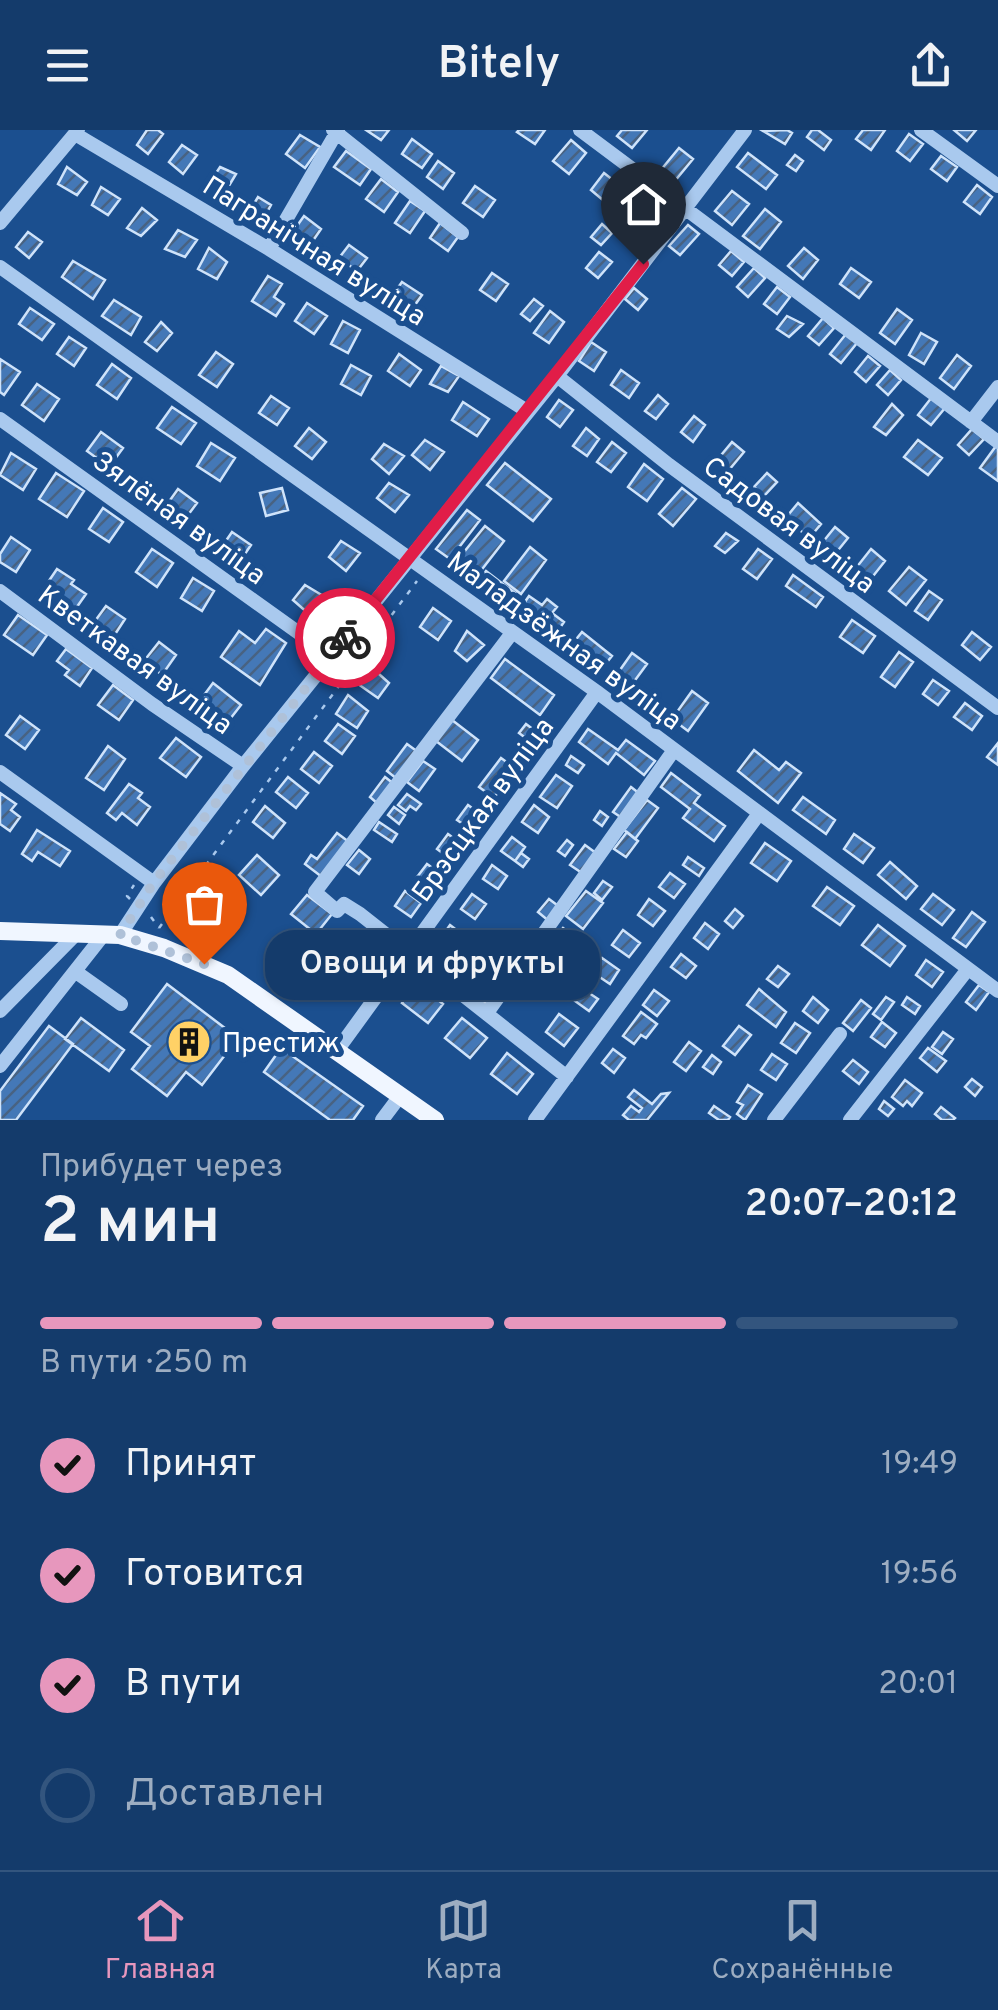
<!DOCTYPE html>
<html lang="ru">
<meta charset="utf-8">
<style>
:root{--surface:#143b6b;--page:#1d4271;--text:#f1f3f6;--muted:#9dadc1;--line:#33557e;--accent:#e797bd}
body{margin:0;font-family:Overpass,sans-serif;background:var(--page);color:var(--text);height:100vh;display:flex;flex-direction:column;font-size:38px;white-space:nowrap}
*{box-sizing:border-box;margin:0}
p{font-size:32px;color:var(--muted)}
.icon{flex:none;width:55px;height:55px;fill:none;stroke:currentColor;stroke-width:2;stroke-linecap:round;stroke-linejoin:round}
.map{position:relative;height:990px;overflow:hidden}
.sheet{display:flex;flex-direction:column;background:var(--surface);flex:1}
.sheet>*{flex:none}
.pin{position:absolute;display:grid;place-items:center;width:85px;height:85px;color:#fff;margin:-102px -42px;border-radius:50% 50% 50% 0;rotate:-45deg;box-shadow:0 0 10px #0007}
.pin .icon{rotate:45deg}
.courier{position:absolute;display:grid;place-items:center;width:100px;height:100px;margin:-50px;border:8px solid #e11d48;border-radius:50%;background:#fff;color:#222;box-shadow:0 2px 12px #0007}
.bubble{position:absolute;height:70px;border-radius:30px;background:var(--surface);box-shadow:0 2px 8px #0004,0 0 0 2px var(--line);font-size:32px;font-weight:600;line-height:70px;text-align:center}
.summary em{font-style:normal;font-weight:600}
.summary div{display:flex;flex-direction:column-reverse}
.summary{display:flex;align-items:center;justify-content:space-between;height:170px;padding:0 40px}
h1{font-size:65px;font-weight:600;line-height:75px}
.bar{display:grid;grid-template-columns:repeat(4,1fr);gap:15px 10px;align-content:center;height:120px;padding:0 40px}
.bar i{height:12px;border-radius:8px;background:var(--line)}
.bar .selected{background:var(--accent)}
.bar p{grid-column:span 4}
ol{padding:0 40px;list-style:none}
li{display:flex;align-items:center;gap:30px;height:110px}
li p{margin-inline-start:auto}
li .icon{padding:10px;border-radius:50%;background:var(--accent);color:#111;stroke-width:4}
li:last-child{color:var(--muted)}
li i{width:55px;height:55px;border:5px solid var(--line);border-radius:50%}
header{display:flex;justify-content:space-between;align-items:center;height:130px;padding:0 40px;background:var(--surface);font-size:45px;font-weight:600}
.dock{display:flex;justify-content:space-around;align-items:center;height:140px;border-top:2px solid var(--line);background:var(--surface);font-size:28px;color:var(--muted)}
.dock a{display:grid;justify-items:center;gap:5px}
.dock .selected{color:var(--accent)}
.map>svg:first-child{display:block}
.building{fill:url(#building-hatch);stroke:#cfe3fa;stroke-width:2.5}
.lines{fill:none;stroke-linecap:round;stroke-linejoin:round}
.path{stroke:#a9c9ee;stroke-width:2.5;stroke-dasharray:5 8;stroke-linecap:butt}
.minor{stroke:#a9c9ee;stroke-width:14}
.major{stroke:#f0f6ff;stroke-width:18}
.done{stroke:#afc1d8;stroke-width:10;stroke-dasharray:0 18}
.route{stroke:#e11d48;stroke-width:12}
.labels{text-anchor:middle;stroke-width:10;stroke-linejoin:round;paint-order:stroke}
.street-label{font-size:28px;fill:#fff;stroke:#1b4f8f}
.poi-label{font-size:28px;fill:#fff;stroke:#1b4f8f;text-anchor:start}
</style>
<header><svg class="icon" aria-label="menu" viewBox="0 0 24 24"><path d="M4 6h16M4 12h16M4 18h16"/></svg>Bitely<svg class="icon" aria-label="share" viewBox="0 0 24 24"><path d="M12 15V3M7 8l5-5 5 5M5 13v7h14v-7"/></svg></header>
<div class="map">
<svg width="998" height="990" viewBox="0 0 998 990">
<defs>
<pattern id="building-hatch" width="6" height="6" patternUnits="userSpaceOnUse" patternTransform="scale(2.5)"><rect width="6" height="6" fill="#4478b7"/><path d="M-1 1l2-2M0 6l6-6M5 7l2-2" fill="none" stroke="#486282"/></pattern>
</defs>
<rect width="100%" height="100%" fill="#1b4f8f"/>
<path class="building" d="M147 0H158L163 4 148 24 137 15Z
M366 0H389L381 10Z
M519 0H545L535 14 517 2Z
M622 0H647L632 18 617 6Z
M787 0 792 3 785 14 763 1Z
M812 0H818L831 10 824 20 807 7Z
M863 0H885L871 20 856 9Z
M954 0H976L967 11Z
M909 4 923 14 910 31 897 21Z
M300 5 320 17 305 38 286 24Z
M412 9 432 24 422 38 402 24Z
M571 10 586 23 569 44 553 31Z
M182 15 197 25 183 44 169 32Z
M679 18 693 29 674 52 660 41Z
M346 21 371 39 360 55 334 37Z
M748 23 777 45 766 59 737 37Z
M795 25 803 31 796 41 787 35Z
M941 26 957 37 947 51 931 39Z
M438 31 454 43 443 59 427 47Z
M67 37 87 52 77 65 58 54Z
M220 37 236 44 221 69 207 57Z
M604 43 618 54 604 71 591 60Z
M381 49 398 62 384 82 366 69Z
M977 55 992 67 980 84 964 72Z
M475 56 495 70 483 87 463 73Z
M101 57 120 69 108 85 92 75Z
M732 61 749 74 732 95 715 81Z
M258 67 271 75 261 93 247 85Z
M645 67 659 79 640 103 625 91Z
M410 71 425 81 410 103 395 93Z
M142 78 157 90 141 106 127 98Z
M765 79 781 92 760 119 743 106Z
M304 86 321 99 310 115 292 103Z
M440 93 458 107 448 121 430 108Z
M602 94 612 103 601 115 591 107Z
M688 95 699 104 680 125 669 116Z
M178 100 197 110 185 127 165 119Z
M28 102 42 112 29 128 16 117Z
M349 115 367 128 357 141 339 128Z
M209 118 227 132 217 149 198 139Z
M804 118 818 130 803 149 788 136Z
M731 121 744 132 732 146 719 135Z
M599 122 612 132 598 148 586 138Z
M73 131 105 150 93 169 62 147Z
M754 138 765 148 748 167 737 157Z
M851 138 871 152 859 168 840 154Z
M492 143 508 154 496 171 480 160Z
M268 146 282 154 274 167 284 174 276 186 252 171Z
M402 152 422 165 410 182 390 169Z
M777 157 790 167 777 184 764 174Z
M634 158 647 169 638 180 625 169Z
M534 169 543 176 530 191 521 184Z
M114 170 141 187 131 205 102 186Z
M307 173 327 186 314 204 295 191Z
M30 178 54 194 42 210 19 194Z
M897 179 912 190 895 214 880 203Z
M550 181 564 192 549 213 534 203Z
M787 186 803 194 789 207 777 199Z
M823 188 834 198 819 215 808 206Z
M343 191 360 200 348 223 331 214Z
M161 192 172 203 157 221 145 212Z
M921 203 937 212 924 234 909 225Z
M846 204 857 213 841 233 830 224Z
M69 207 86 218 74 236 57 224Z
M591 212 606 222 594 241 579 231Z
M216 222 233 234 217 257 199 245Z
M399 224 421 240 410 256 388 241Z
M957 225 971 236 954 259 940 248Z
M868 226 880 236 866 252 855 242Z
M0 229 20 242 4 265 0 262Z
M112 234 131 248 117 269 97 255Z
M351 235 371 246 361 265 341 254Z
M441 236 459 246 448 262 430 254Z
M621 240 639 253 629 268 611 255Z
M890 240 901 250 888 265 877 255Z
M37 254 59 269 44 291 22 275Z
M658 265 668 274 656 289 645 281Z
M271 266 289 278 277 295 259 283Z
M932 267 945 278 931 295 918 285Z
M559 270 573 280 560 297 547 287Z
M463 272 489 289 477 306 452 290Z
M892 274 903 285 886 305 874 297Z
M172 277 196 293 181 314 157 298Z
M694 286 705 295 693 312 681 302Z
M309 298 326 312 312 329 295 316Z
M586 298 599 309 587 326 573 316Z
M972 299 984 309 969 325 958 315Z
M101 302 123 318 109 337 87 321Z
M425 310 444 322 430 340 412 325Z
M918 310 942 328 928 345 904 327Z
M612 312 626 323 611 342 597 332Z
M732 312 744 322 729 340 717 330Z
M211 313 235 328 220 351 197 336Z
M384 314 404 326 389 344 372 329Z
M996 316 998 318V351L980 338Z
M11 323 36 339 23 360 0 345Z
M505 333 551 369 533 391 487 355Z
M644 334 663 349 647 371 628 357Z
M56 343 84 361 67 387 39 369Z
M767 343 777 352 764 366 754 357Z
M389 353 409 365 395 382 377 368Z
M282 358 288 380 266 386 260 363Z
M682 358 696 369 673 396 659 384Z
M178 359 197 373 182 393 163 380Z
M798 373 821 394 810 407 784 390Z
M103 378 123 392 109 412 89 399Z
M467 380 480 390 450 429 436 419Z
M485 396 504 411 476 447 456 432Z
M835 397 848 408 835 424 822 413Z
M232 402 251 415 238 434 219 421Z
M726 403 738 411 725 423 715 416Z
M11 407 30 420 16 442 0 432V424Z
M341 411 360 423 346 441 329 427Z
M530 417 546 430 521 464 504 451Z
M152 419 173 433 157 457 136 442Z
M758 419 772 429 757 449 743 439Z
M871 419 885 431 870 450 856 438Z
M909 437 926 450 906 475 889 461Z
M57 439 74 450 71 454 86 464 74 481 42 461Z
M486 441 515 463 506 475 477 453Z
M793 445 823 467 816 477 786 456Z
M193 448 214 461 202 481 181 468Z
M305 455 325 467 310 485 293 470Z
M929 461 942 470 928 490 915 481Z
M529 466 542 475 547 469 557 477 552 483 564 492 557 502 522 476Z
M106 476 125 489 110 512 90 498Z
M433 478 451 491 438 510 420 497Z
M18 485 47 505 33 525 4 505Z
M852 490 875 506 863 523 840 507Z
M266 499 286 513 260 555 221 527 239 501 255 513Z
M467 501 484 515 467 531 455 521Z
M582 502 612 526 599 542 569 518Z
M972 502 991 517 980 530 962 515Z
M159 512 176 525 162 545 144 531Z
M66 519 92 538 80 556 65 545 69 540 57 531Z
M899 522 913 532 895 557 881 547Z
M632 523 647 534 630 557 615 547Z
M505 529 554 565 540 585 491 548Z
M370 536 389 553 378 568 358 554Z
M933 550 949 561 938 575 923 564Z
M213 553 241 575 223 598 196 576Z
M113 555 133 570 119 590 98 575Z
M692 561 708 573 688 601 672 589Z
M348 565 368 581 357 598 336 584Z
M965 573 982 586 972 600 954 587Z
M20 586 39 600 25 619 6 605Z
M452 590 478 610 462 631 436 611Z
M338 594 355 606 342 624 325 611Z
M526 594 542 606 535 615 519 603Z
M588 599 618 620 626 610 655 631 644 645 616 623 608 634 579 612Z
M176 608 201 627 186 647 160 628Z
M998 613V635L987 627Z
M407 614 418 622 397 649 387 641Z
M108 616 125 629 104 660 86 648Z
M754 620 779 640 786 632 801 643 778 673 738 641Z
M314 622 332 636 319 653 301 639Z
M571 626 584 635 578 643 566 635Z
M501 628 515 638 494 668 479 657Z
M423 631 435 639 419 661 407 652Z
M671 643 700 665 694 673 725 696 714 711 683 688 690 679 661 657Z
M556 645 572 656 557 678 540 667Z
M288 647 308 663 296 678 276 662Z
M385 647 394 654 378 674 370 667Z
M129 654 142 663 138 668 150 677 137 695 122 683 116 690 107 683Z
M631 657 640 664 622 688 613 682Z
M0 663 16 674 11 680 20 687 10 701 0 694Z
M407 664 421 674 416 680 410 676 406 681 398 675Z
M803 667 835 690 826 704 793 680Z
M647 670 658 678 635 709 624 700Z
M468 675 483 686 473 701 457 690Z
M534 675 549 687 538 703 522 692Z
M265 676 285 693 273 708 253 692Z
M394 677 405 685 399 694 388 685Z
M600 681 608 687 602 696 594 690Z
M379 692 397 704 392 712 374 700Z
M37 700 70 721 60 736 38 722 32 731 22 724Z
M627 702 638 711 626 727 614 719Z
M337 703 349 712 322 747 305 734 311 725 317 729Z
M448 704 463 715 452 730 437 719Z
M854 704 874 718 863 733 844 719Z
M512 707 525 717 515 731 501 721Z
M567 710 573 715 565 726 558 721Z
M765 713 791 731 777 751 751 733Z
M585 715 596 723 582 743 570 735Z
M359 720 370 729 359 744 347 735Z
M521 723 529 729 523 737 515 731Z
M257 725 279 745 261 765 239 745Z
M688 727 704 738 699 746 683 735Z
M890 732 917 756 906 769 878 745Z
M427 734 443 745 430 763 414 751Z
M492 735 507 746 498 759 483 749Z
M670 743 685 754 674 768 659 757Z
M603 751 612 757 602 770 594 763Z
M827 757 854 776 840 795 813 776Z
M405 761 421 773 411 787 395 776Z
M586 761 603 773 583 799 566 786Z
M472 764 486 774 475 789 461 779Z
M933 764 954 780 942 795 921 779Z
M307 765 332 784 316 804 291 784Z
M549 769 561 778 550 792 538 782Z
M649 769 665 781 653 796 638 785Z
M735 779 743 786 733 798 725 791Z
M972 782 985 792 966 817 953 808Z
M705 793 719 804 708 819 694 808Z
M450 795 467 808 455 824 438 812Z
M878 795 905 816 890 836 862 815Z
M563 798 575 807 565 820 553 811Z
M523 800 533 808 524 819 514 811Z
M623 800 640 813 629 827 612 815Z
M358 806 385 827 368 847 342 827Z
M502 821 517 832 485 874 470 863Z
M541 824 548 829 532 851 525 845Z
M681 824 696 836 686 848 671 837Z
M602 828 619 840 610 854 592 842Z
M926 830 943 842 932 857 916 845Z
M778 836 789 844 778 857 767 849Z
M525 846 534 853 521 870 512 864Z
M418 853 443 874 428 893 402 873Z
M167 854 238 908 202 955 186 942 167 966 132 939 150 916 131 902Z
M979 855 989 862 976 880 966 872Z
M583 859 598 869 589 881 575 871Z
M759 859 786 882 776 897 747 875Z
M654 860 669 871 657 886 643 875Z
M813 867 828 880 818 893 803 881Z
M886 867 894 872 881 890 873 884Z
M907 867 920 876 915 884 902 875Z
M861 870 871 878 853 901 843 893Z
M641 882 657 894 646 908 641 905 634 914 623 906Z
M559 884 578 898 564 916 546 902Z
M81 888 124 920 109 941 65 909Z
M462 888 487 908 470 928 445 908Z
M882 892 896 903 885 917 871 907Z
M795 893 810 903 796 923 781 913Z
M49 896 73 914 16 990H0V961Z
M739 896 751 905 735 925 723 916Z
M943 902 953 909 942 924 932 917Z
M689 912 701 921 686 941 674 932Z
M281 918 363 976 353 990H330L264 942Z
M928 918 946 931 937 942 920 928Z
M613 919 625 928 614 943 602 933Z
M507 923 533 944 517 964 491 944Z
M772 924 787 934 776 950 761 940Z
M712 925 721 932 713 944 703 937Z
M853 930 868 942 859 954 843 941Z
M972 949 982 957 975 966 965 957Z
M905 950 922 963 912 976 907 971 903 976 892 967Z
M748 955 762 964 745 990 737 984 743 975 737 972Z
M634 960 652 974 661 964 669 963 647 990H629L623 985 631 976 639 982 642 978 628 967Z
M884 971 894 979 888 986 879 979Z
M714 976 730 987 728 990H719L709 983Z
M941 977 955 988 953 990H942L935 984Z"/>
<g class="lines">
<path class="path" d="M130 769 127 766 134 755
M151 787 159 798
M159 798 417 451"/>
<path class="minor" d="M333 0 462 103
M580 0 998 312
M921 0 998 56
M75 4 269 119 527 281
M0 93 78 0
M269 119 338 0
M0 137 597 562 998 861
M557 246 669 335 998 578
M0 289 331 526
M971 292 998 257
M0 461 152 574 243 636
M512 503 315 762 337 781 344 774 360 784 567 947
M0 642 154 753
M120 805 154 753 243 636 557 246 745 0
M76 842 121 874
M0 881 78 802
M487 883 674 620
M336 922 597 562
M0 936 105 803
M382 990 400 966
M535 990 758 685
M774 990 840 904
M850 990 968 839"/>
<path class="major" d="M0 801 120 805 164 818 228 845 435 990"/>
</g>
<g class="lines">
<path class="done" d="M204 834 120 805 154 752 345 508"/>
<path class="route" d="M345 508 643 134"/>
</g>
<defs>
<symbol id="building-disc" viewBox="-11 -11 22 22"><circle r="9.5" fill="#ffd166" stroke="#1b4f8f"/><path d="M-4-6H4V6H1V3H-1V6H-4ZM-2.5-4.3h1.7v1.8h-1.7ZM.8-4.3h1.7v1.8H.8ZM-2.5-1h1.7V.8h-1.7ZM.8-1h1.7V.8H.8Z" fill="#111"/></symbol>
</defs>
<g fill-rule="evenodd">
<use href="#building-disc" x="164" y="887" width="50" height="50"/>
</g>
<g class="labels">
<g class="street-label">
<text transform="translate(315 120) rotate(32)" y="10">Пагранічная вуліца</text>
<text transform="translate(180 387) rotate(36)" y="10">Зялёная вуліца</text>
<text transform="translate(790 394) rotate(37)" y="10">Садовая вуліца</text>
<text transform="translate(565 510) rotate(36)" y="10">Маладзёжная вуліца</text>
<text transform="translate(136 529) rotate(36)" y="10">Кветкавая вуліца</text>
<text transform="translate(482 679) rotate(-54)" y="10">Брэсцкая вуліца</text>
</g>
<g class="poi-label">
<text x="222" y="922">Престиж</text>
</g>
</g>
</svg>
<div class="pin" style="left:204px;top:834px;background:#ea580c"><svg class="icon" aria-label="bag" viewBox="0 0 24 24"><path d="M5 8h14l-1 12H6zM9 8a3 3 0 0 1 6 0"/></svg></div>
<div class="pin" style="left:643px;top:134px;background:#1f2937"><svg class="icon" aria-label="home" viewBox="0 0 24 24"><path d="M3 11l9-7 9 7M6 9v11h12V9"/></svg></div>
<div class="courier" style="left:345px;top:508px"><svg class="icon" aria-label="bike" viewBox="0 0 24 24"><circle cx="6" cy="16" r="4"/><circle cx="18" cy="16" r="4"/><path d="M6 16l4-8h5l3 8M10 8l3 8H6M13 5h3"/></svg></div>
<div class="bubble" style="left:265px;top:800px;width:335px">Овощи и фрукты</div>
</div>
<section class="sheet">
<div class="summary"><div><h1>2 мин</h1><p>Прибудет через</p></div><em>20:07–20:12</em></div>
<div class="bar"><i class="selected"></i><i class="selected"></i><i class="selected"></i><i></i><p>В пути · 250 m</p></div>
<ol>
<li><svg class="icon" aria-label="check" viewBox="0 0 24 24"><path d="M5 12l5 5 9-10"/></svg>Принят<p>19:49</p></li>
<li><svg class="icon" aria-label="check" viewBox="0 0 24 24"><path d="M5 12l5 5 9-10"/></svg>Готовится<p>19:56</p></li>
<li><svg class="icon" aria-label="check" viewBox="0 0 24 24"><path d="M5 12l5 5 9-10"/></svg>В пути<p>20:01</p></li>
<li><i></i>Доставлен</li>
</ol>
</section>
<nav class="dock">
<a class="selected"><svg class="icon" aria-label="home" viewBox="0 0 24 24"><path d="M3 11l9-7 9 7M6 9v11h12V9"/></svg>Главная</a>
<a><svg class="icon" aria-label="map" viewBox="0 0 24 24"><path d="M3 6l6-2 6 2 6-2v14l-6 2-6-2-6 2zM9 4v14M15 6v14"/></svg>Карта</a>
<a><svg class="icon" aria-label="saved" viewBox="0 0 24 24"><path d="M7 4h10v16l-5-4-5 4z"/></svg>Сохранённые</a>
</nav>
